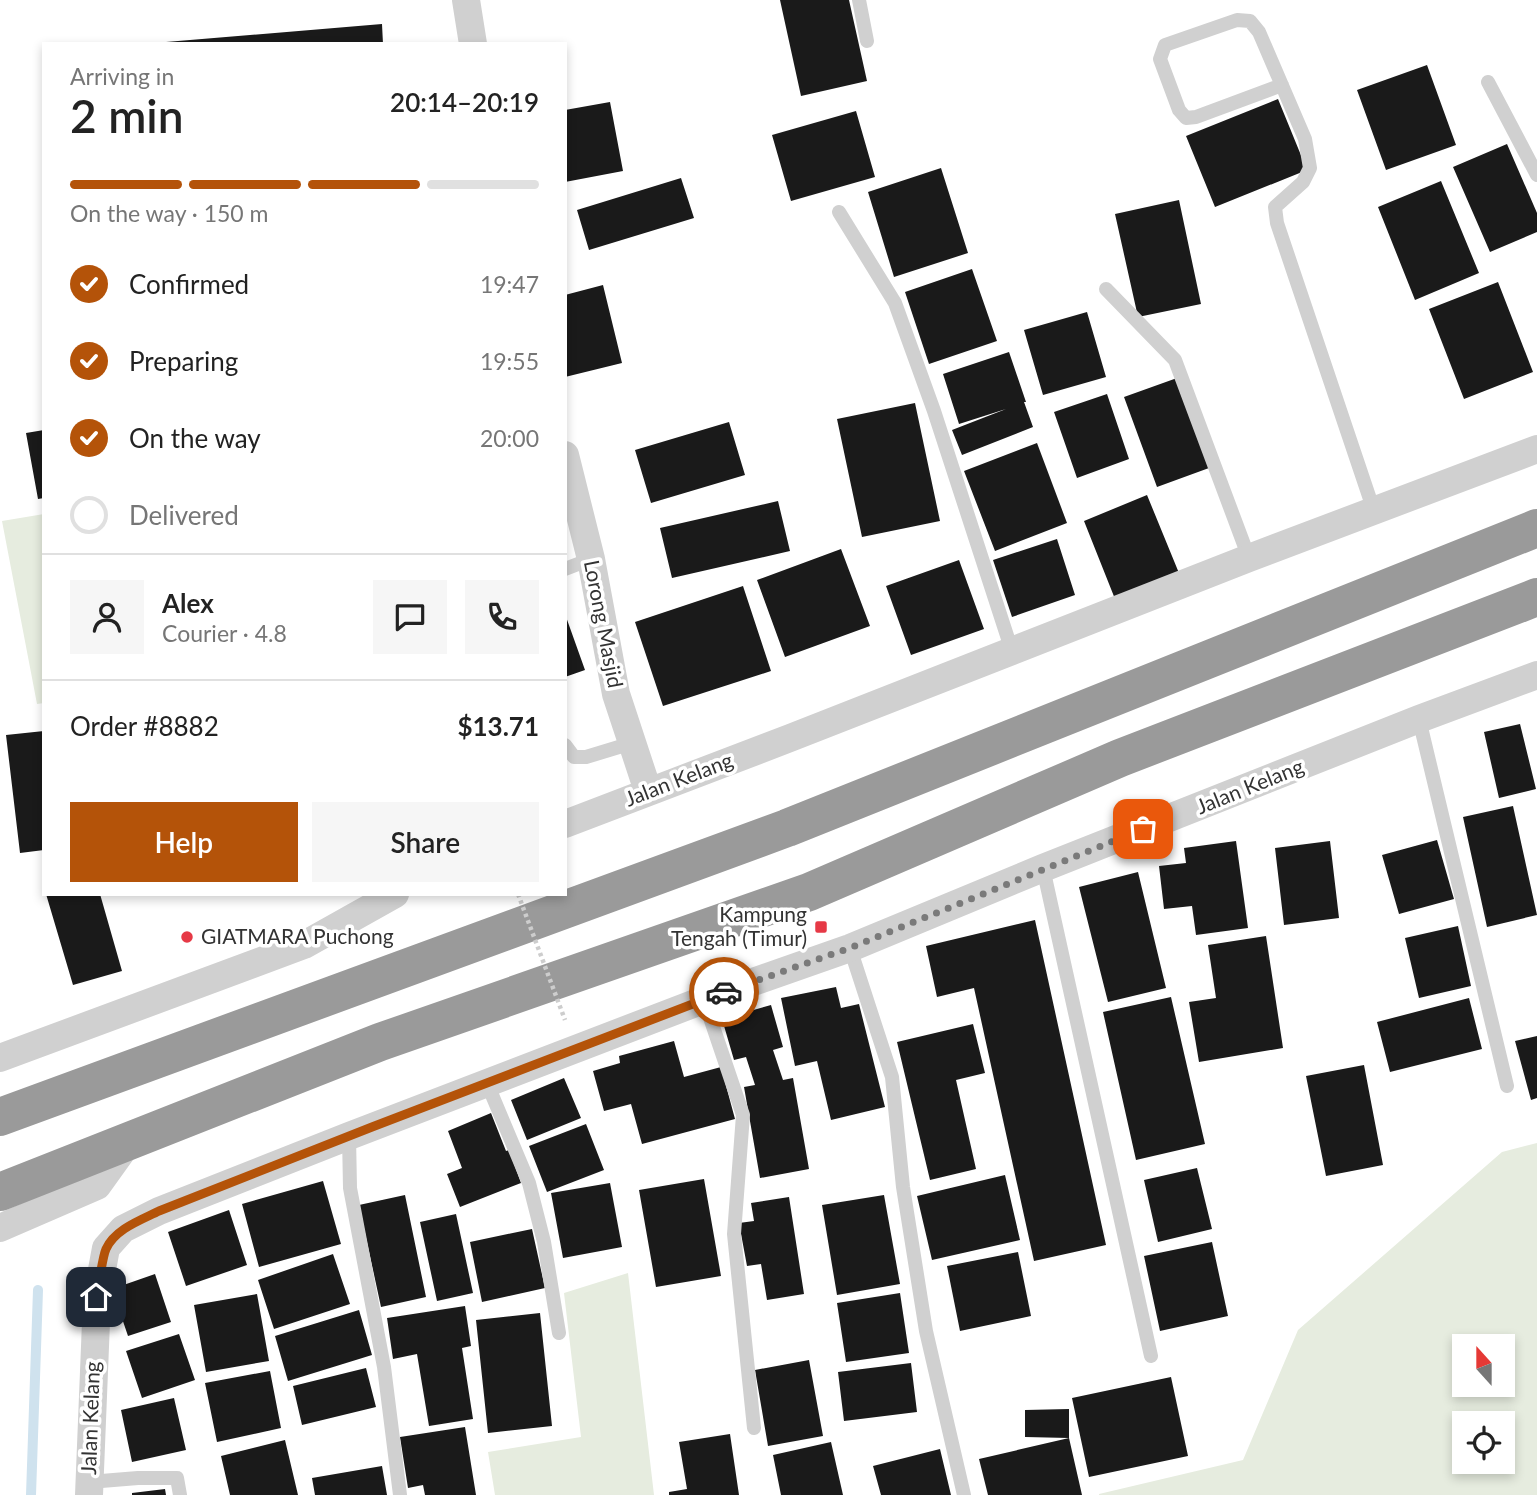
<!DOCTYPE html>
<meta charset="utf-8">
<style>
:root{--surface:#fff;--page:#f6f6f6;--text:#222;--muted:#767676;--line:#e0e0e0;--accent:#b45309}
body{margin:0;font-family:Lato,sans-serif;background:var(--page);color:var(--text);height:100vh;display:flex;flex-direction:column;font-size:26px;white-space:nowrap}
*{box-sizing:border-box;margin:0}
p{font-size:23px;color:var(--muted)}
.icon{flex:none;width:38px;height:38px;fill:none;stroke:currentColor;stroke-width:2;stroke-linecap:round;stroke-linejoin:round}
.map{position:relative;flex:1;overflow:hidden}
.drawer{position:absolute;left:42px;top:42px;width:525px;height:854px;display:flex;flex-direction:column;background:var(--surface);border-radius:0px;box-shadow:0 4px 10px #0003}
.drawer>*{flex:none}
.needle{width:46px;rotate:339deg}
.controls{position:absolute;left:1452px;top:1334px;display:grid;gap:14px}
.controls a{display:grid;place-items:center;width:63px;height:63px;border-radius:0px;background:var(--surface);box-shadow:0 4px 10px #0003;font-size:35px}
.pin{position:absolute;display:grid;place-items:center;width:60px;height:60px;color:#fff;margin:-30px;border-radius:14px;box-shadow:0 4px 10px #0006}
.courier{position:absolute;display:grid;place-items:center;width:70px;height:70px;margin:-35px;border:5px solid #b45309;border-radius:50%;background:#fff;color:#222;box-shadow:0 2px 9px #0007}
.overview em{font-style:normal;font-weight:600}
.overview div{display:flex;flex-direction:column-reverse}
.overview{display:flex;align-items:center;justify-content:space-between;height:119px;padding:0 28px}
h1{font-size:46px;font-weight:600;line-height:52px}
.bar{display:grid;grid-template-columns:repeat(4,1fr);gap:10px 7px;align-content:center;height:84px;padding:0 28px}
.bar i{height:9px;border-radius:5px;background:var(--line)}
.bar .selected{background:var(--accent)}
.bar p{grid-column:span 4}
.line{display:flex;align-items:center;gap:18px;padding:0 28px;border-top:2px solid var(--line)}
.line div{flex:1}
.round{display:grid;place-items:center;flex:none;width:74px;height:74px;border-radius:0px;background:var(--page)}
ol{padding:0 28px;list-style:none}
li{display:flex;align-items:center;gap:21px;height:77px}
li p{margin-inline-start:auto}
li .icon{padding:7px;border-radius:50%;background:var(--accent);color:#fff;stroke-width:4}
li:last-child{color:var(--muted)}
li i{width:38px;height:38px;border:4px solid var(--line);border-radius:50%}
.cta{display:flex;gap:14px;margin-top:auto;padding:14px 28px}
.cta a{flex:1;height:80px;border-radius:0px;background:var(--accent);color:#fff;font-size:28px;font-weight:600;line-height:80px;text-align:center}
.cta a+a{background:var(--page);color:var(--text)}
.map>svg:first-child{display:block}
.green{fill:#e6ecdf;fill-rule:evenodd}
.lines{fill:none;stroke-linecap:round;stroke-linejoin:round}
.stream{stroke:#cfe2ee;stroke-width:10}
.building{fill:#1a1a1a}
.service{stroke:#d0d0d0;stroke-width:14}
.minor{stroke:#d0d0d0;stroke-width:28}
.motorway{stroke:#9a9a9a;stroke-width:38}
.path-bridge{stroke:#cdcdcd;stroke-width:4.5;stroke-dasharray:3.5 3.5;stroke-linecap:butt}
.done{stroke:#7a7a7a;stroke-width:7;stroke-dasharray:0 12.6}
.route{stroke:#b45309;stroke-width:9}
.poi-dot{fill:#e63946;stroke:#fff;stroke-width:2.5}
.labels{text-anchor:middle;stroke-width:7;stroke-linejoin:round;paint-order:stroke}
.street-label{font-size:21px;fill:#333;stroke:#fff}
.poi-label{font-size:21px;fill:#333;stroke:#fff;text-anchor:end}
</style>
<div class="map">
<svg width="1537" height="1495" viewBox="0 0 1537 1495">
<rect width="100%" height="100%" fill="#fff"/>
<path class="green" d="M44 514V703L37 704 2 521Z
M1537 1143V1495H1099V1494L1243 1460 1298 1330 1502 1152ZM1465 1346H1503V1384H1465ZM1465 1423H1503V1461H1465Z
M628 1273 654 1495H495L488 1452 581 1437 564 1293Z"/>
<g class="lines">
<path class="stream" d="M31 1495 38 1290"/>
</g>
<path class="building" d="M780 0H849L867 81 801 96Z
M382 24 383 44H166V42Z
M1427 65 1456 145 1386 170 1357 90Z
M1278 99 1307 170 1215 207 1186 136Z
M610 102 623 171 565 182V110Z
M856 111 875 177 791 201 772 135Z
M1507 144 1537 213V232L1490 252 1453 167Z
M941 168 968 253 894 277 868 192Z
M681 178 694 218 589 250 577 210Z
M1441 181 1479 273 1415 300 1378 207Z
M1179 200 1201 304 1138 317 1115 214Z
M972 269 997 341 929 364 905 292Z
M1498 282 1533 372 1464 399 1429 309Z
M603 285 622 363 565 377V295Z
M1087 312 1106 377 1043 395 1024 330Z
M1009 352 1026 402H1024L1033 427 962 455 952 430 1006 409 959 424 943 374Z
M1177 378 1209 468 1157 487 1124 397Z
M1107 394 1129 459 1077 478 1054 412Z
M915 403 940 521 862 537 837 419Z
M729 422 745 475 651 503 635 450Z
M44 430V498L38 499 26 433Z
M1037 443 1067 523 995 551 964 471Z
M1147 495 1181 578 1117 604 1084 521Z
M778 501 790 551 672 578 660 528Z
M1057 539 1075 595 1012 617 993 560Z
M841 549 870 626 785 657 757 580Z
M959 560 984 629 911 655 886 586Z
M743 586 771 671 663 706 635 622Z
M565 614 585 670 565 677Z
M1520 724 1536 789 1499 798 1484 732Z
M44 731V850L20 853 6 735Z
M1513 806 1537 915 1487 927 1463 817Z
M1437 840 1454 899 1399 914 1382 855Z
M1236 841 1248 928 1196 935 1192 906 1164 909 1159 866 1186 863 1184 848Z
M1330 841 1339 918 1284 925 1275 848Z
M1138 872 1166 988 1108 1002 1079 887Z
M46 894H100L122 971 73 985Z
M1035 920 1106 1245 1034 1261 974 988 937 997 926 946Z
M1458 926 1471 986 1419 998 1405 938Z
M1266 936 1283 1048 1199 1062 1189 1002 1216 998 1208 945Z
M836 987 841 1008 859 1004 885 1107 831 1120 817 1061 795 1066 781 998Z
M1171 997 1205 1144 1136 1160 1103 1012Z
M1469 998 1482 1049 1390 1072 1377 1022Z
M771 1005 783 1047 773 1050 783 1080 793 1078 809 1169 760 1178 744 1087 755 1085 746 1057 734 1060 722 1019Z
M973 1024 985 1073 956 1080 976 1169 930 1180 897 1042Z
M1537 1036V1098L1531 1100 1515 1041Z
M674 1041 684 1077 721 1067 735 1119 642 1144 631 1104 604 1111 593 1071 620 1063 619 1056Z
M1364 1065 1383 1165 1326 1176 1306 1076Z
M564 1078 581 1118 527 1140 511 1100Z
M491 1113 506 1151 509 1150 521 1183 460 1207 447 1174 462 1168 448 1131Z
M586 1124 604 1170 547 1192 529 1146Z
M1197 1168 1212 1229 1158 1242 1144 1180Z
M1005 1175 1020 1240 932 1260 917 1196Z
M704 1179 721 1276 656 1287 639 1190Z
M323 1181 341 1244 259 1267 242 1204Z
M610 1183 622 1247 563 1258 551 1193Z
M405 1195 426 1297 381 1307 359 1205Z
M884 1195 900 1284 837 1295 822 1205Z
M789 1197 804 1294 767 1300 761 1264 747 1266 739 1223 754 1221 751 1203Z
M229 1210 247 1265 186 1286 168 1232Z
M456 1214 473 1293 437 1301 420 1222Z
M532 1229 545 1288 482 1302 470 1242Z
M1212 1242 1228 1316 1160 1331 1144 1256Z
M1018 1252 1031 1316 960 1331 947 1266Z
M333 1254 350 1304 274 1329 258 1280Z
M155 1274 171 1322 128 1336 112 1289Z
M900 1293 909 1353 846 1362 837 1303Z
M257 1294 269 1361 206 1372 194 1305Z
M465 1306 471 1346 462 1348 473 1419 429 1426 417 1354 393 1359 387 1318Z
M359 1310 372 1355 288 1381 275 1336Z
M540 1313 552 1426 488 1433 476 1320Z
M179 1334 195 1380 142 1398 126 1351Z
M809 1360 823 1436 768 1446 755 1370Z
M911 1363 917 1412 844 1421 838 1372Z
M366 1368 376 1407 302 1425 293 1386Z
M270 1371 281 1428 217 1442 205 1383Z
M1171 1377 1188 1456 1089 1477 1072 1398Z
M174 1398 186 1450 132 1462 121 1410Z
M1069 1409V1438L1082 1495H988L979 1459 1069 1438 1025 1437V1410Z
M465 1427 476 1495H425L423 1485 408 1488 400 1437Z
M730 1434 739 1495H669V1492L687 1489 679 1442Z
M285 1440 298 1495H230L221 1456Z
M831 1442 843 1495H781L773 1455Z
M940 1449 951 1495H881L873 1466Z
M382 1466 387 1495H315L312 1478Z
M165 1489 166 1495H132V1493Z"/>
<g class="lines">
<path class="service" d="M859 0 867 41
M1488 82 1537 175
M1282 85 1196 117 1186 118 1179 110 1160 59 1165 45 1237 20 1250 21 1259 32 1305 139 1310 168 1303 182 1275 207 1277 223 1374 511
M839 212 895 303 934 411 1012 651
M1106 289 1175 360 1249 558
M565 569 591 559
M1419 719 1507 1086
M565 745 574 757H586L632 743
M1043 868 1151 1356
M850 948 892 1077 903 1187 926 1331 964 1495
M704 1000 743 1115 734 1234 754 1428
M487 1083 529 1183 544 1242 559 1333
M349 1136 350 1188 384 1367 400 1495
M89 1482 138 1478H177L180 1495"/>
<path class="minor" d="M466 0 473 44
M565 455 591 559 616 694 648 791
M565 824 790 738 1249 558 1537 449
M0 1058 304 945 395 894
M0 1228 97 1186 130 1140
M89 1495 97 1297 106 1248 123 1229 159 1211 349 1136 719 994 850 948 1043 868 1419 719 1537 675"/>
<path class="motorway" d="M0 1117 787 828 1537 528
M0 1192 380 1042 809 892 1120 758 1537 597"/>
<path class="path-bridge" d="M518 894 565 1020"/>
</g>
<g class="lines">
<path class="done" d="M724 992 850 948 1143 829"/>
<path class="route" d="M96 1297C99 1286 102 1258 106 1249 115 1229 141 1220 159 1211L372 1127 724 992"/>
</g>
<g class="poi-dot">
<rect x="814" y="920" width="14" height="14" rx="3.5"/>
<circle cx="187" cy="937" r="7"/>
</g>
<g class="labels">
<g class="street-label">
<text transform="translate(603 624) rotate(79)" y="7">Lorong Masjid</text>
<text transform="translate(679 780) rotate(-21)" y="7">Jalan Kelang</text>
<text transform="translate(1250 787) rotate(-22)" y="7">Jalan Kelang</text>
<text transform="translate(91 1418) rotate(-88)" y="7">Jalan Kelang</text>
</g>
<g class="poi-label">
<text x="807" y="922">Kampung<tspan x="807" dy="24">Tengah (Timur)</tspan></text>
<text x="201" y="944" text-anchor="start">GIATMARA Puchong</text>
</g>
</g>
</svg>
<div class="controls">
<a><svg class="needle" viewBox="-14 -14 28 28"><path d="M0-13l5 13h-10z" fill="#e53935"/><path d="M0 13l5-13h-10z" fill="#767676"/></svg></a>
<a><svg class="icon" aria-label="locate" viewBox="0 0 24 24"><circle cx="12" cy="12" r="6"/><path d="M12 2v4M12 18v4M2 12h4M18 12h4"/></svg></a>
</div>
<div class="pin" style="left:1143px;top:829px;background:#ea580c"><svg class="icon" aria-label="bag" viewBox="0 0 24 24"><path d="M5 8h14l-1 12H6zM9 8a3 3 0 0 1 6 0"/></svg></div>
<div class="pin" style="left:96px;top:1297px;background:#1f2937"><svg class="icon" aria-label="home" viewBox="0 0 24 24"><path d="M3 11l9-7 9 7M6 9v11h12V9"/></svg></div>
<div class="courier" style="left:724px;top:992px"><svg class="icon" aria-label="car" viewBox="0 0 24 24"><path d="M5 17H2v-5l4-1 3-4h7l3 4 3 1v5h-3M9 17h6M6 11h13"/><circle cx="7" cy="17" r="2"/><circle cx="17" cy="17" r="2"/></svg></div>
<section class="drawer">
<div class="overview"><div><h1>2 min</h1><p>Arriving in</p></div><em>20:14–20:19</em></div>
<div class="bar"><i class="selected"></i><i class="selected"></i><i class="selected"></i><i></i><p>On the way · 150 m</p></div>
<ol>
<li><svg class="icon" aria-label="check" viewBox="0 0 24 24"><path d="M5 12l5 5 9-10"/></svg>Confirmed<p>19:47</p></li>
<li><svg class="icon" aria-label="check" viewBox="0 0 24 24"><path d="M5 12l5 5 9-10"/></svg>Preparing<p>19:55</p></li>
<li><svg class="icon" aria-label="check" viewBox="0 0 24 24"><path d="M5 12l5 5 9-10"/></svg>On the way<p>20:00</p></li>
<li><i></i>Delivered</li>
</ol>
<div class="line" style="height:126px"><a class="round"><svg class="icon" aria-label="person" viewBox="0 0 24 24"><circle cx="12" cy="8" r="4"/><path d="M4 21q1-7 8-7t8 7"/></svg></a><div><b>Alex</b><p>Courier · 4.8</p></div><a class="round"><svg class="icon" aria-label="chat" viewBox="0 0 24 24"><path d="M4 5h16v11H9l-5 4z"/></svg></a><a class="round"><svg class="icon" aria-label="phone" viewBox="0 0 24 24"><path d="M5 4h4l2 5-3 2q2 4 5 5l2-3 5 2v4C11 20 4 13 5 4z"/></svg></a></div>
<div class="line" style="height:91px"><div>Order #8882</div><b>$13.71</b></div>
<div class="cta"><a>Help</a><a>Share</a></div>
</section>
</div>
